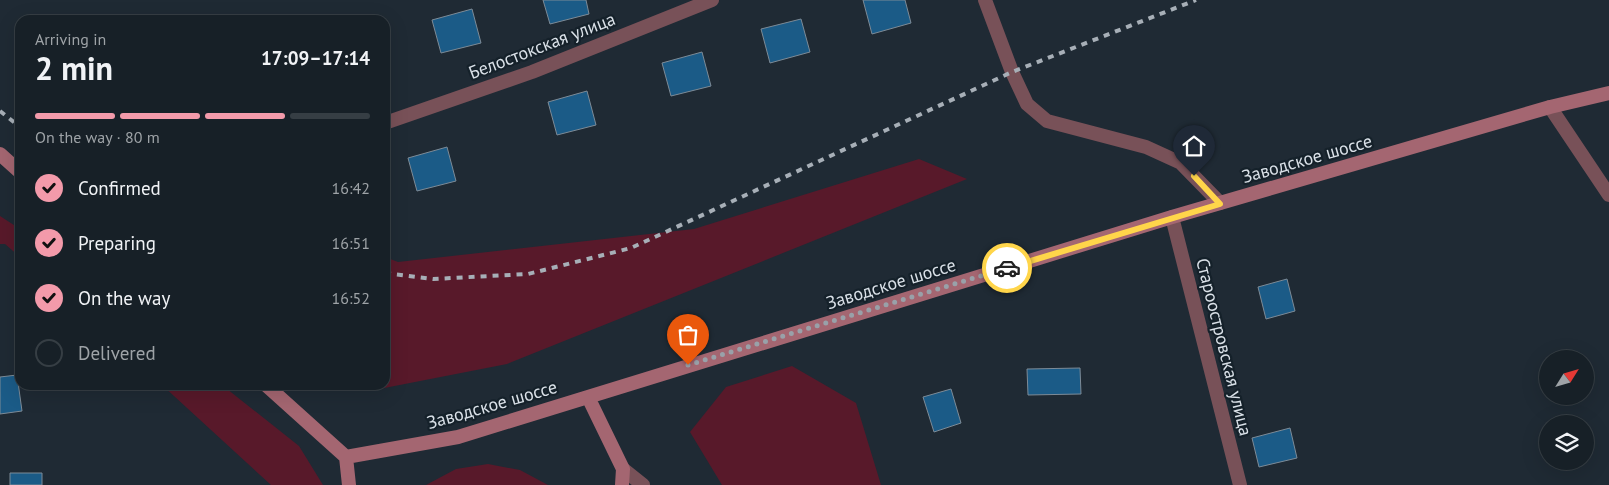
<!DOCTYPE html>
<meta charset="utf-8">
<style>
:root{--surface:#172027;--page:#242d33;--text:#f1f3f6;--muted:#9ea3a7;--line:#363e44;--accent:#f39aaa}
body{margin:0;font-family:"PT Sans",sans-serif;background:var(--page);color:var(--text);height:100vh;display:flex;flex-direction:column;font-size:19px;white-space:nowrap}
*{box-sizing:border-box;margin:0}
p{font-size:16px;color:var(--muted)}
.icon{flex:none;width:28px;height:28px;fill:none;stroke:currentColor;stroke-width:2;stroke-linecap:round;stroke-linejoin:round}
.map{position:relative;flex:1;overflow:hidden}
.sheet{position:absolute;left:15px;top:15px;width:375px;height:375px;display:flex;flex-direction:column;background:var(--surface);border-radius:15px;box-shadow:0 5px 20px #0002,0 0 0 1px var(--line)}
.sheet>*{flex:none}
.needle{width:32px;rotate:53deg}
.tools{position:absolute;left:1539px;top:350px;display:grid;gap:10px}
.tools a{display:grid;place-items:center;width:55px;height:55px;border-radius:50%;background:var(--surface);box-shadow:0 5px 20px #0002,0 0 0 1px var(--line);font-size:25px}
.pin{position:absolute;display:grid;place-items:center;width:42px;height:42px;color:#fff;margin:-51px -21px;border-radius:50% 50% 50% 0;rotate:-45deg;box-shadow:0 0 5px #0007}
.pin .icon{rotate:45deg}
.courier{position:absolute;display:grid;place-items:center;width:50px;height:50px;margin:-25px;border:4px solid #ffd54a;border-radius:50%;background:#fff;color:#222;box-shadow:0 1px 6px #0007}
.headline em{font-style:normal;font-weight:700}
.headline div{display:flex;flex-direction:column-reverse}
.headline{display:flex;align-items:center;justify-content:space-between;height:85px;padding:0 20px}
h1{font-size:32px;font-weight:700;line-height:38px}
.bar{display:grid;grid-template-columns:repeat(4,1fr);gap:8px 5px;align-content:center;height:60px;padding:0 20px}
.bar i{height:6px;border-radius:4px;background:var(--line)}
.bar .selected{background:var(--accent)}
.bar p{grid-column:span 4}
ol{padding:0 20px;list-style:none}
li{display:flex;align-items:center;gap:15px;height:55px}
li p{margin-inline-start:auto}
li .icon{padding:5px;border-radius:50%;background:var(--accent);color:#111;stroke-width:4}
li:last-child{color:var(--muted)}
li i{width:28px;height:28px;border:2px solid var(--line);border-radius:50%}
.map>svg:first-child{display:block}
.green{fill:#58192a}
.building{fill:#1b5b87;stroke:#7d8b97}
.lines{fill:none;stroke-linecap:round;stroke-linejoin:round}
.minor{stroke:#785158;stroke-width:14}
.tertiary{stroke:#785158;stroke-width:14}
.secondary{stroke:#a46671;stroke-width:14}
.rail{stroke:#a7afb7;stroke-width:4;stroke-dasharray:6 6;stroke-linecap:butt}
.done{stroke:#99a1a9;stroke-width:5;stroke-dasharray:0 9}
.route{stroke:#ffd54a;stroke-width:6}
.labels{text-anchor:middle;stroke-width:4.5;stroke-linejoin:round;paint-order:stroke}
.street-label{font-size:18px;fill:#dae1e8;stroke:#15212a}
</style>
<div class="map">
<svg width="1609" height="485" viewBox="0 0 1609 485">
<rect width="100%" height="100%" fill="#1f2a34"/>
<path class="green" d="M919 159 967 179 507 364 369 391 360 385H385V257L398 262 694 229Z
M0 216 20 229V257L5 244H0Z
M792 366 856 403 881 485H722L690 432 726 387Z
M162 385H222L299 446 323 485H271Z
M488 464 520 470 548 485H426L456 469Z"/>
<path class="building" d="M543 0H586L589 14 550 24Z
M863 0H905L911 23 872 34Z
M472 9 481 43 441 53 432 20Z
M801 19 810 52 770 63 761 29Z
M702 52 711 86 671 96 662 63Z
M587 91 596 125 557 135 548 102Z
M447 147 456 181 417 191 408 158Z
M1287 279 1295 311 1266 319 1258 287Z
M1080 368 1081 394 1028 395 1027 369Z
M17 375 22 411 0 414V377Z
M951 389 961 423 934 432 923 397Z
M1290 428 1297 458 1259 467 1252 438Z
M10 473H42V485H10Z"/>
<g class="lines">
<path class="minor" d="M985 0 1012 72 1027 104 1047 121 1146 147 1181 163 1220 203
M1550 107 1609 195
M385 123 532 72 712 0
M1172 217 1240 485"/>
<path class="tertiary" d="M623 469 643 485"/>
<path class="secondary" d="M0 154 20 172
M266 385 346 457 349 485
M588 397 623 469 622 485
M346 457 458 437 1172 217 1550 107 1609 93"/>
<path class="rail" d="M0 111 20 127
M385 273 433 279 528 274 631 248 1012 72 1196 0"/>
</g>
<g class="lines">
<path class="done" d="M688 365 1007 268"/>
<path class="route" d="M1007 268 1220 204 1194 176"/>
</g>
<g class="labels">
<g class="street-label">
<text transform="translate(542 46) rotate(-21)" y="6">Белостокская улица</text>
<text transform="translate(1307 159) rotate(-16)" y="6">Заводское шоссе</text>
<text transform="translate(891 284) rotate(-17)" y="6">Заводское шоссе</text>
<text transform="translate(1224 347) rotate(76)" y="6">Староостровская улица</text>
<text transform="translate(492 405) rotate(-16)" y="6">Заводское шоссе</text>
</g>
</g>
</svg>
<div class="tools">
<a><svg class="needle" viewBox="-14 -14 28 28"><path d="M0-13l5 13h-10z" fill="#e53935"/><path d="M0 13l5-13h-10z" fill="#9ea3a7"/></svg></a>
<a><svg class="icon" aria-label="layers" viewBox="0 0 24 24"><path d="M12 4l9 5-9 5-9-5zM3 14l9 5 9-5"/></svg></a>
</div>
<div class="pin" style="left:688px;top:365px;background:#ea580c"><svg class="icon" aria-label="bag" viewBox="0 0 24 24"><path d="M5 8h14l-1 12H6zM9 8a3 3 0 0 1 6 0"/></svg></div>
<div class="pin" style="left:1194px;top:176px;background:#1f2937"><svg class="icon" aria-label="home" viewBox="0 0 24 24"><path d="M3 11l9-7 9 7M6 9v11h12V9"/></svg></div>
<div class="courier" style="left:1007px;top:268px"><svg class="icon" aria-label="car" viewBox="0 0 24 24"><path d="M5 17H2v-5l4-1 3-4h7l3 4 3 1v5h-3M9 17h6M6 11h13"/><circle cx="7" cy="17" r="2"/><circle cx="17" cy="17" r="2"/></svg></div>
<section class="sheet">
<div class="headline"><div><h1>2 min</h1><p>Arriving in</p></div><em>17:09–17:14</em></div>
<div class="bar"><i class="selected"></i><i class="selected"></i><i class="selected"></i><i></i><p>On the way · 80 m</p></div>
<ol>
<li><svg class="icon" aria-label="check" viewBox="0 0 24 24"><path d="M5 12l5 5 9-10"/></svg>Confirmed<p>16:42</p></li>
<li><svg class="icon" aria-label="check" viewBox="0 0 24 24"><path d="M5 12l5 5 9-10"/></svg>Preparing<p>16:51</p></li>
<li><svg class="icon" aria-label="check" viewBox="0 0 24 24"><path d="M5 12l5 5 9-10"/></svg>On the way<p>16:52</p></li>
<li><i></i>Delivered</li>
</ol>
</section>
</div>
